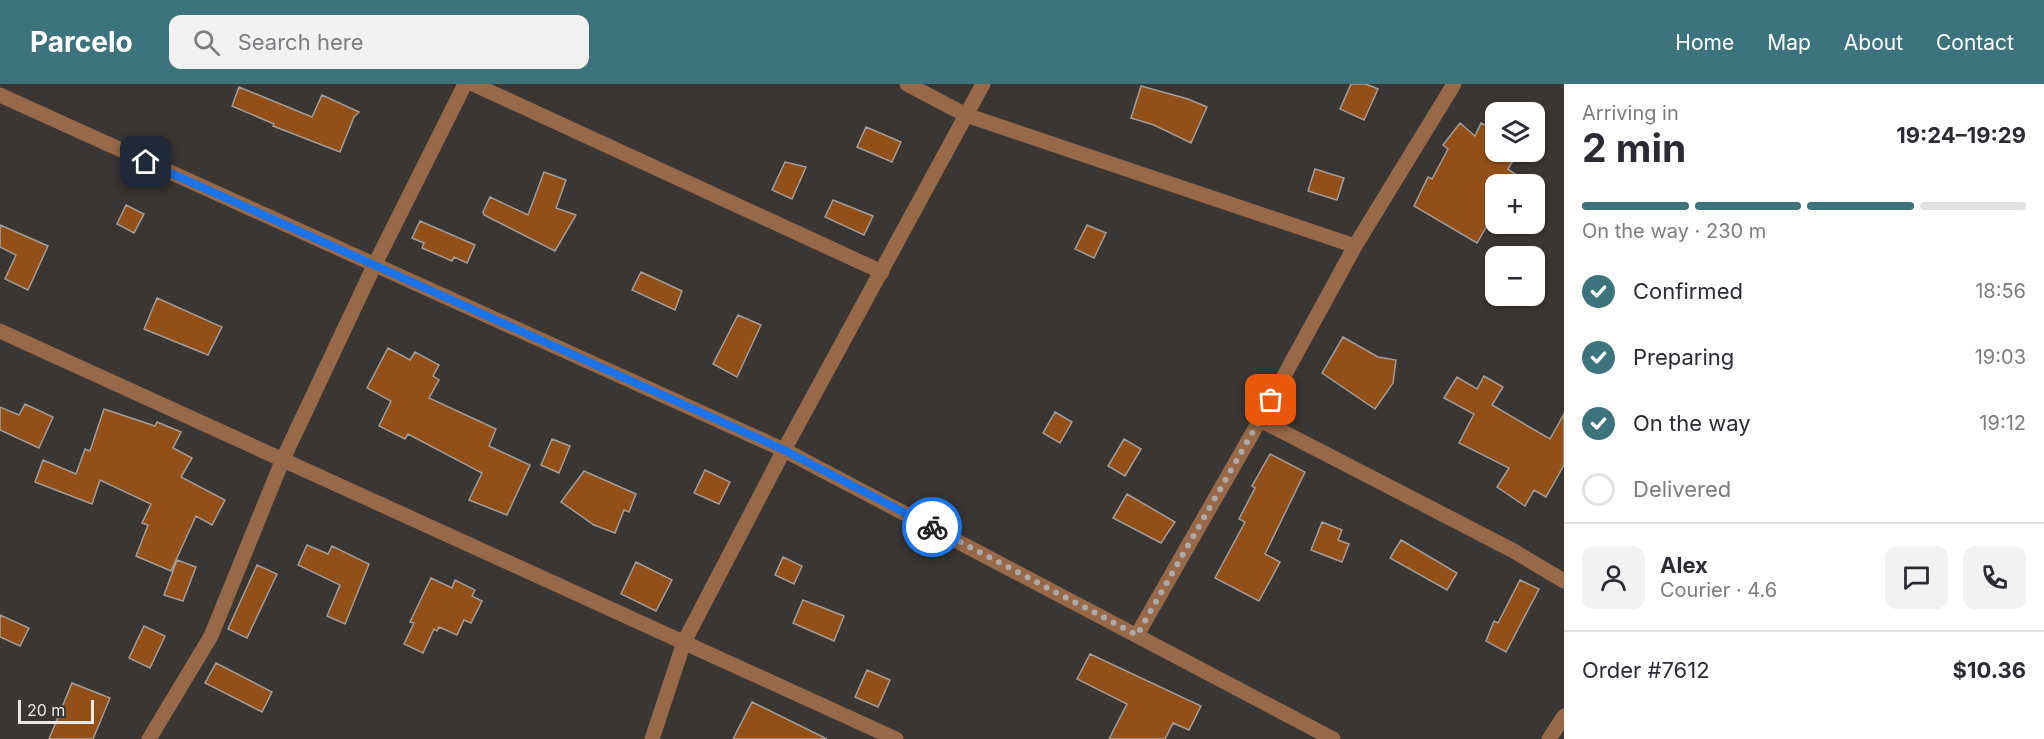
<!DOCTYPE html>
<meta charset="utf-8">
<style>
:root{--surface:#fff;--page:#f2f2f3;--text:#2b2b33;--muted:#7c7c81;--line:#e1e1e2;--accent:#3d737d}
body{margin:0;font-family:Inter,sans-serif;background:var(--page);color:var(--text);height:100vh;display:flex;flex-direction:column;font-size:22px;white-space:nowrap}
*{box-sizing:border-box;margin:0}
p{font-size:20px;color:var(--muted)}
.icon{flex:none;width:33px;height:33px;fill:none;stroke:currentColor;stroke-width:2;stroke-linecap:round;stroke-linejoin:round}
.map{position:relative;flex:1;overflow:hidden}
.details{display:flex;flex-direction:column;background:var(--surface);width:480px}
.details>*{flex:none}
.tools{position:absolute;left:1485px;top:18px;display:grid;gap:12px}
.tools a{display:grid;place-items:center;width:60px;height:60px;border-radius:12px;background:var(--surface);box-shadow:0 2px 4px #0004;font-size:30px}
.scale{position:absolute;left:18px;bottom:15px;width:76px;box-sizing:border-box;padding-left:6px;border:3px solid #eae7e5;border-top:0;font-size:16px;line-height:21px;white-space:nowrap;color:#eae7e5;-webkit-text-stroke:4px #3a3633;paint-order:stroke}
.pin{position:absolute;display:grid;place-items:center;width:51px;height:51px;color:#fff;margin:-26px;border-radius:12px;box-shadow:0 3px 9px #0006}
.courier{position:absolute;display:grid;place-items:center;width:60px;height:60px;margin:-30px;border:4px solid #1a73e8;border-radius:50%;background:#fff;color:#222;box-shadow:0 2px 8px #0007}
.summary em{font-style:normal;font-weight:700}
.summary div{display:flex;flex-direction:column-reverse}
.summary{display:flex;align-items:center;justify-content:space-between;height:102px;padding:0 18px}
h1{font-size:39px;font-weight:700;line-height:45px}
.bar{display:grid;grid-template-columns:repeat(4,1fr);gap:9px 6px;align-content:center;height:72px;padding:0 18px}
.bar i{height:8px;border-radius:4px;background:var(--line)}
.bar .active{background:var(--accent)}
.bar p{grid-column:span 4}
.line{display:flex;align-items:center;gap:15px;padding:0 18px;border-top:2px solid var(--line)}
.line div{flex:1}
.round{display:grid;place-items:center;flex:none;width:63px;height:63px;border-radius:12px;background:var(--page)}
ol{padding:0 18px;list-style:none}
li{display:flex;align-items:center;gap:18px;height:66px}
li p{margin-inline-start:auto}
li .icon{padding:6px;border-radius:50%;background:var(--accent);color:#fff;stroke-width:4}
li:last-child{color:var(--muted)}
li i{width:33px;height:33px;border:3px solid var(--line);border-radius:50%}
header{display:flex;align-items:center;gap:36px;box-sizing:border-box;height:84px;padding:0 30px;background:var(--accent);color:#fff}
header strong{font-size:28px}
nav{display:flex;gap:33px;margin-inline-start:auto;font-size:21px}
.search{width:420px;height:54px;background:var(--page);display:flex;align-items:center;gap:15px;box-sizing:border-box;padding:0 21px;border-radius:12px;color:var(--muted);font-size:22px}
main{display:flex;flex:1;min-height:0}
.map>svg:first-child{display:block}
.building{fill:#934f18;stroke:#a39d9a;stroke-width:1.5}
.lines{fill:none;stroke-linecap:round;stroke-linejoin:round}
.minor{stroke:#986948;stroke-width:15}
.done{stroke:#aca9a7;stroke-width:6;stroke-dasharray:0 10.8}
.route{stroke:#1a73e8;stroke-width:8}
</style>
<header>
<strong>Parcelo</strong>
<div class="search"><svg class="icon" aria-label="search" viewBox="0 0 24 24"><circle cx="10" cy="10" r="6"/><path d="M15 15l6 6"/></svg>Search here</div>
<nav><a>Home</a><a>Map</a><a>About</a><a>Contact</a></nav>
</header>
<main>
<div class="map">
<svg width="1564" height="655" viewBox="0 0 1564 655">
<rect width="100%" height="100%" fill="#3a3633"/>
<path class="building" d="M1351 0H1366L1378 5 1364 36 1340 25Z
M1141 2 1188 15 1207 23 1191 59 1154 41 1131 34Z
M239 3 312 33 322 11 359 28 354 33 340 68 273 42 274 40 232 22Z
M1460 39 1475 52 1481 39 1496 46V68H1518L1508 85 1529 100H1496V126L1477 159 1414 122 1428 93 1432 95 1448 65 1443 61Z
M866 43 901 58 892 78 857 63Z
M785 78 806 83 792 115 772 106Z
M1315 85 1344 94 1337 116 1308 107Z
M544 88 566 96 556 124 576 131 555 167 484 131 483 128 490 113 528 131Z
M833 116 873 132 864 151 825 133Z
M126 121 144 130 134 149 117 140Z
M420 137 475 161 467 179 454 173 452 177 422 164 424 159 412 154Z
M0 141 48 162 28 206 5 195 16 171 0 163Z
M1087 141 1106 149 1094 174 1075 165Z
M641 188 682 207 675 226 632 206Z
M157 214 222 243 208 271 144 245Z
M738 231 761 241 737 293 713 280Z
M1343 253 1378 273 1396 276 1393 299 1375 325 1322 289Z
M388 264 410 276 415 268 439 281 433 292 439 296 429 314 496 345 489 362 530 381 507 431 469 416 482 389 408 350 405 355 379 342 391 317 367 304Z
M1484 292 1503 303 1492 321 1550 355 1564 330V381L1546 413 1534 406 1525 422 1497 403 1509 384 1459 359 1474 330 1444 314 1457 293 1477 305Z
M25 320 53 333 39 364 0 346V323L19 331Z
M104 325 155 342 157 338 181 348 173 364 192 374 181 393 225 416 212 441 196 432 171 487 136 472 148 441 142 439 151 420 100 396 92 420 35 398 43 376 76 390 85 365 90 367Z
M1055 328 1072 338 1060 359 1043 349Z
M552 355 570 362 559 389 541 381Z
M1124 355 1141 365 1125 392 1108 382Z
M1270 370 1305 388 1265 470 1280 478 1259 517 1215 494 1245 438 1239 435 1255 404 1252 402Z
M705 386 730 398 719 420 694 409Z
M584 387 636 410 629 428 624 426 615 449 594 441 561 418Z
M1127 410 1175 438 1161 459 1113 434Z
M1322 438 1342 446 1338 456 1349 460 1342 478 1311 466Z
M1401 456 1457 489 1447 506 1390 474Z
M307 461 328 470 332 462 369 480 345 540 327 532 340 501 298 481Z
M783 473 802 482 794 500 775 491Z
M177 476 196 483 183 517 164 511Z
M636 478 672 496 656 527 621 510Z
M257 481 277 490 247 554 228 545Z
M431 494 452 504 455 496 475 506 472 512 482 517 471 539 464 536 457 551 439 543 437 547 434 545 423 569 404 560 414 539 410 538Z
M1520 496 1539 505 1506 568 1486 557 1494 537 1498 539Z
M803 516 844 532 834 557 793 539Z
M0 531 29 544 20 562 0 553Z
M144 542 165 552 150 584 129 574Z
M1090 570 1201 622 1189 646 1173 639 1165 655H1109L1127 620 1077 595Z
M216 579 272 608 262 628 205 599Z
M867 586 890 596 878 623 855 613Z
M72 599 110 614 93 655H49Z
M752 618 827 655H733Z"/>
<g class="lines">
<path class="minor" d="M473 0 882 188
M907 0 966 31 1355 162
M0 11 784 366 1333 655
M0 247 896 655
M1260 336 1512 466 1564 497
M1137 551 1260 336 1355 162 1454 0
M149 655 211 552 283 375 374 182 465 0
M652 655 684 558 784 366 983 0
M1549 655 1564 632"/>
</g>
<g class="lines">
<path class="done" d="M932 443 1137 551 1271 316"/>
<path class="route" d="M146 78 784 366 932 443"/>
</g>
</svg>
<div class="tools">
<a><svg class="icon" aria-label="layers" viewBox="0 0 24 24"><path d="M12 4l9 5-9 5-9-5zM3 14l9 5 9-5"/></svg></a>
<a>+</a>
<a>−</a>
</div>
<div class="scale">20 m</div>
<div class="pin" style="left:1271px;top:316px;background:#ea580c"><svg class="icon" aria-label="bag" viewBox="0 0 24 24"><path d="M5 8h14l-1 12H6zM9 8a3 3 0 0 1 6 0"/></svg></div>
<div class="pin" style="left:146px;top:78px;background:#1f2937"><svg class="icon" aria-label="home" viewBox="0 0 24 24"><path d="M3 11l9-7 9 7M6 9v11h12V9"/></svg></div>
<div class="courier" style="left:932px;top:443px"><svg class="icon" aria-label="bike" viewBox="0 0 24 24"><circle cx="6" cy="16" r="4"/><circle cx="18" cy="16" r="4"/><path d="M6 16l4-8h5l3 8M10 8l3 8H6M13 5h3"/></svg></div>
</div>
<section class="details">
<div class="summary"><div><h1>2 min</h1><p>Arriving in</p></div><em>19:24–19:29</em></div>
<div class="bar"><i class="active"></i><i class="active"></i><i class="active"></i><i></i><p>On the way · 230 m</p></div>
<ol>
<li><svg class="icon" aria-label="check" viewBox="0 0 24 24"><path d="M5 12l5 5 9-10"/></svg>Confirmed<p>18:56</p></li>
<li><svg class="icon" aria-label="check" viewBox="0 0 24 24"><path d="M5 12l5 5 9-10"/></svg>Preparing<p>19:03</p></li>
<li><svg class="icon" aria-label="check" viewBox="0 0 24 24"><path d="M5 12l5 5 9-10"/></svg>On the way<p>19:12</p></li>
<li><i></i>Delivered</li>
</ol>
<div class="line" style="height:108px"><a class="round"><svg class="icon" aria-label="person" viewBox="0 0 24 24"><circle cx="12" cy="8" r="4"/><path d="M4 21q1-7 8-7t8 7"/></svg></a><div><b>Alex</b><p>Courier · 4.6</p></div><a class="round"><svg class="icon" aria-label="chat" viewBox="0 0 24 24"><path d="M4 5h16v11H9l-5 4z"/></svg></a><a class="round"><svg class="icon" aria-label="phone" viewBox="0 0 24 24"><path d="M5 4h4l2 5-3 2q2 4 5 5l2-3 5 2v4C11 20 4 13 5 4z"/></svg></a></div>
<div class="line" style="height:78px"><div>Order #7612</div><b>$10.36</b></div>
</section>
</main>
